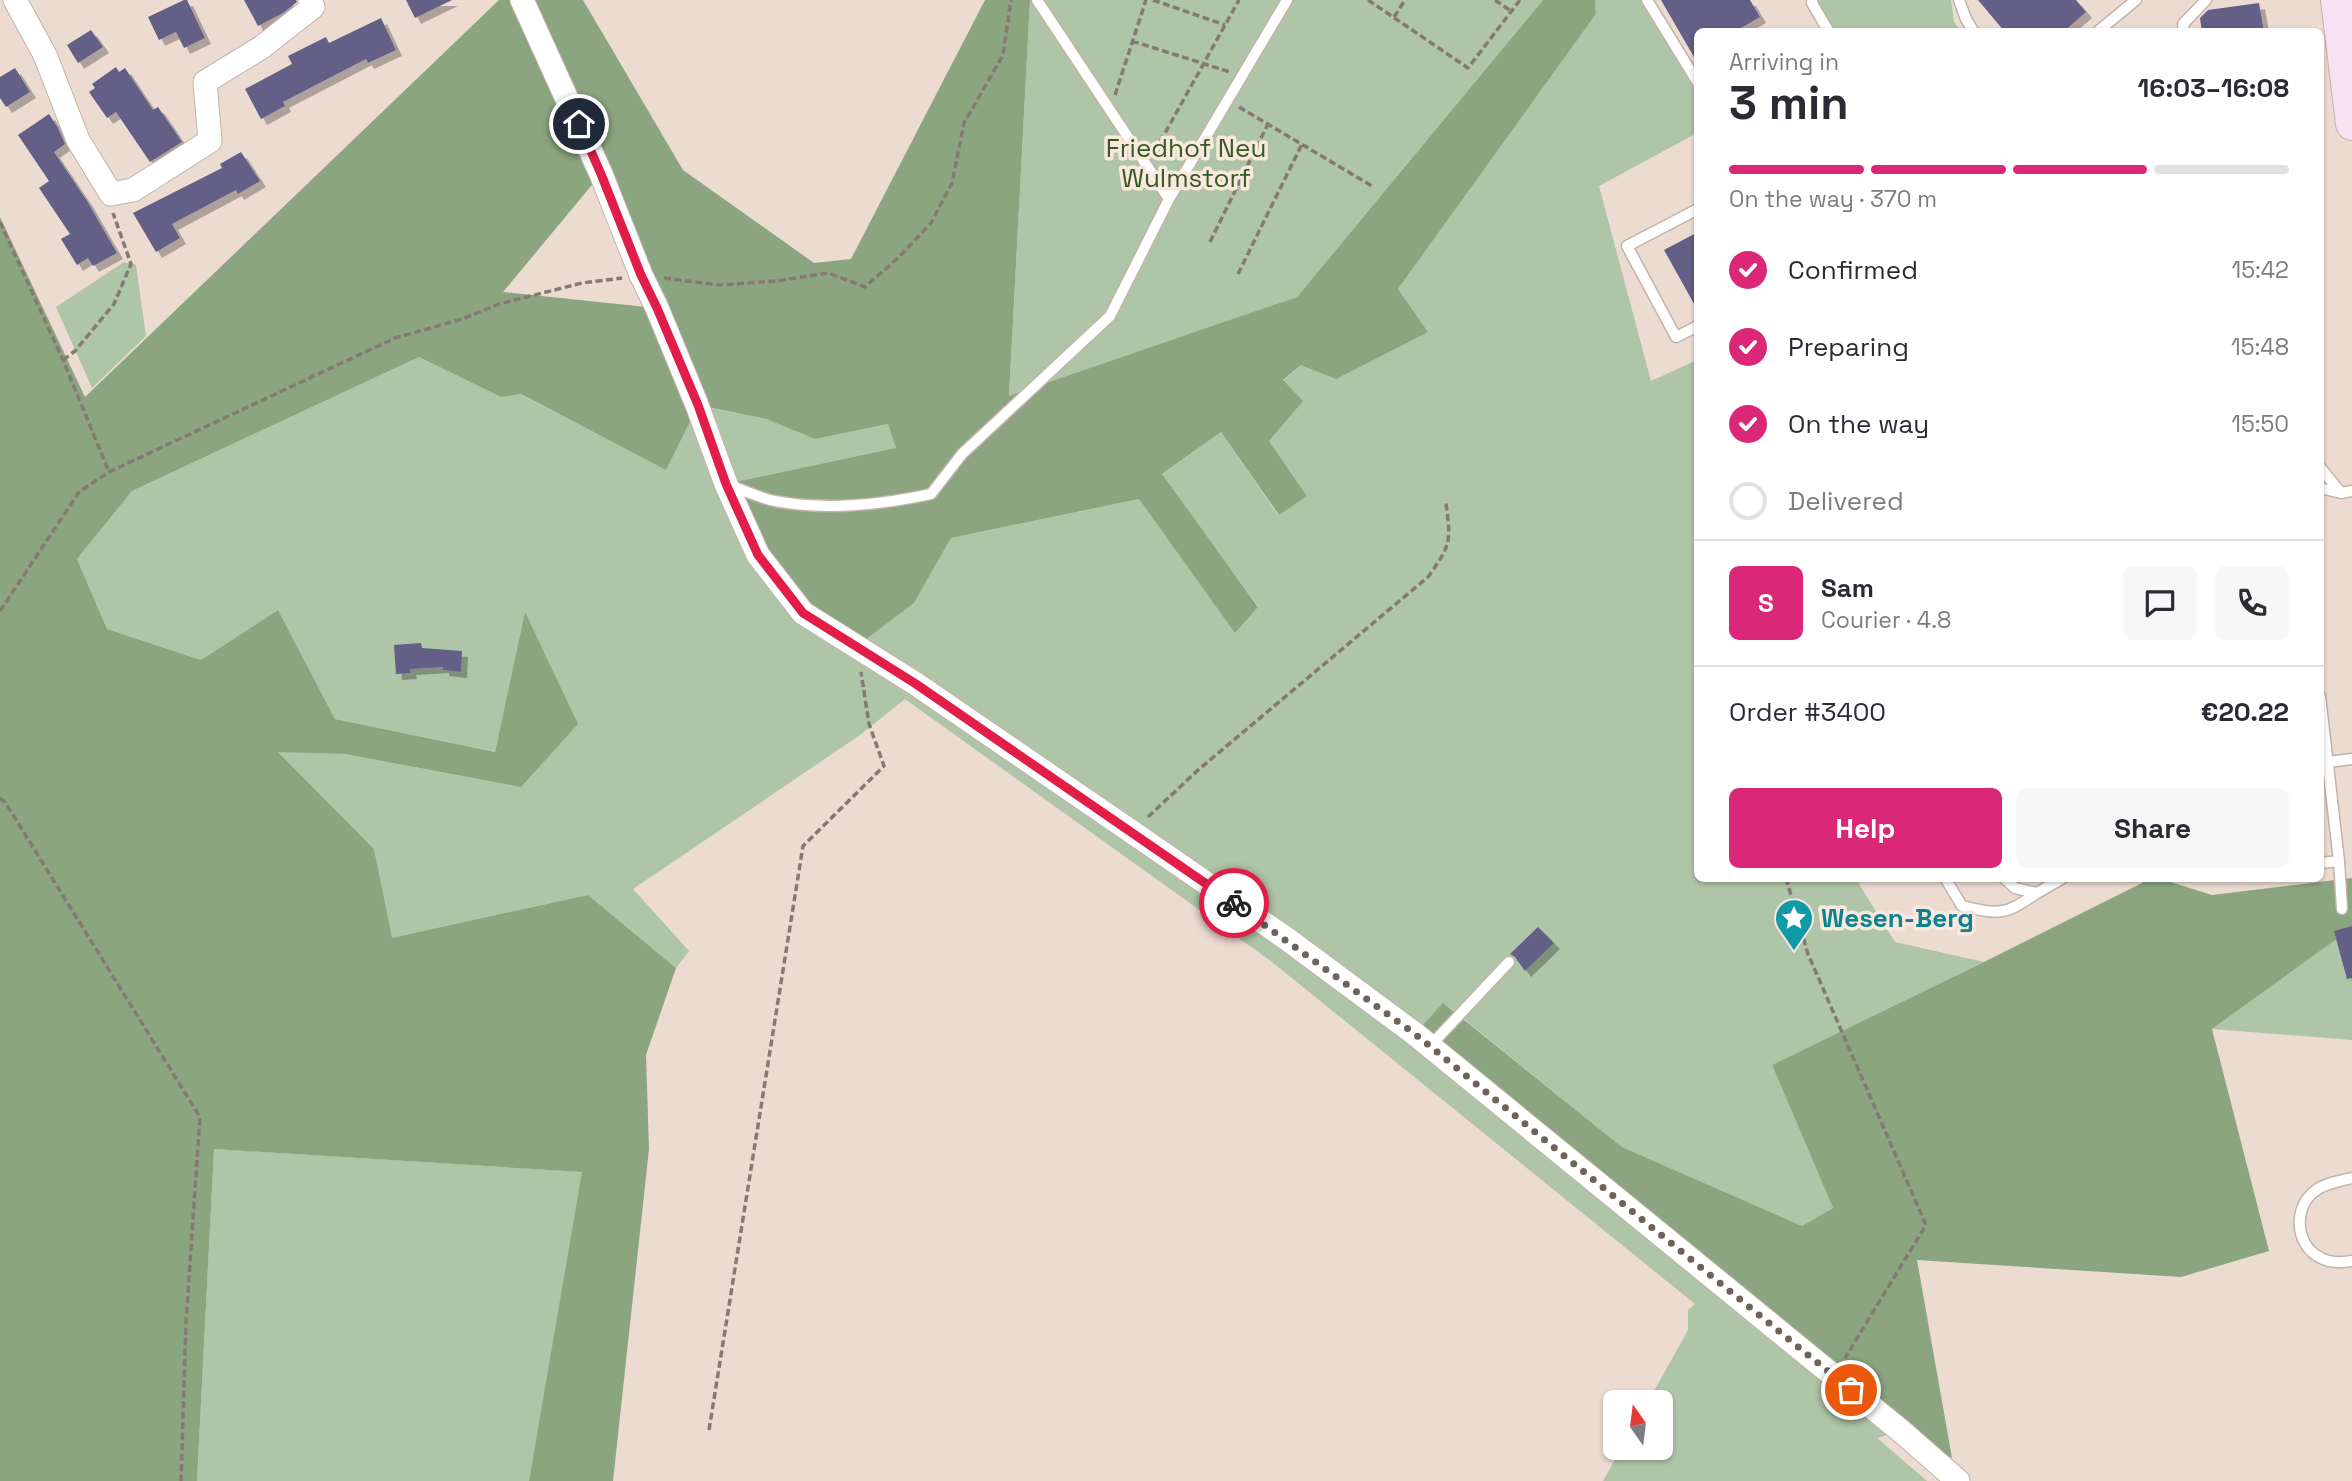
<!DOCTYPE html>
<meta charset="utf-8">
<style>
:root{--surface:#fff;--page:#f7f7f7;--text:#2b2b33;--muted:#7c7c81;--line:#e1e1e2;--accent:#db2777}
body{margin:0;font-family:"Space Grotesk",sans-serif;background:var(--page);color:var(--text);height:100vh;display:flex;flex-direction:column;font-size:26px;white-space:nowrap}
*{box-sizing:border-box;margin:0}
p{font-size:23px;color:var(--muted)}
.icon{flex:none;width:38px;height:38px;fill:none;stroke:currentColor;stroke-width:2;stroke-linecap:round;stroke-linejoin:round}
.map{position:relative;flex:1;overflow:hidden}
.details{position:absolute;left:1694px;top:28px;width:630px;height:854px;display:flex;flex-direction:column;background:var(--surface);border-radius:10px;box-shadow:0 2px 5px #0004}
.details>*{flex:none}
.needle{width:46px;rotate:346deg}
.tools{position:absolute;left:1603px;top:1390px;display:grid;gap:14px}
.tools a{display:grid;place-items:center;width:70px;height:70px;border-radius:10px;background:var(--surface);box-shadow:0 2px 5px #0004;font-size:35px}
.pin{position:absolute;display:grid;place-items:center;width:60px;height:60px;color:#fff;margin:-30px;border:4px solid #fff;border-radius:50%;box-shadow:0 2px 7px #0007}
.courier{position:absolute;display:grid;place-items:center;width:70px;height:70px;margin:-35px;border:5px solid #e11d48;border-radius:50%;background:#fff;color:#222;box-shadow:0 2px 9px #0007}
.summary em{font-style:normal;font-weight:800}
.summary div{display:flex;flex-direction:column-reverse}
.summary{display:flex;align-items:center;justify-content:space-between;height:119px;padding:0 35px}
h1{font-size:46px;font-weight:800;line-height:52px}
.bar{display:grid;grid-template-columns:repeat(4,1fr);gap:10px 7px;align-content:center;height:84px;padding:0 35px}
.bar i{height:9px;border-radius:5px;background:var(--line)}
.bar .current{background:var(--accent)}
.bar p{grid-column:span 4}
.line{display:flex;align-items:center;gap:18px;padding:0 35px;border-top:2px solid var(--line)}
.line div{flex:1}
.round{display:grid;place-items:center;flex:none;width:74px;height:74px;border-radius:10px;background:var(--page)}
ol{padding:0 35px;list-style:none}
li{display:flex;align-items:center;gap:21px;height:77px}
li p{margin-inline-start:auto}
li .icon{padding:7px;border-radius:50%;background:var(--accent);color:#fff;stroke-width:4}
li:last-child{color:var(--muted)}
li i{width:38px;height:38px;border:4px solid var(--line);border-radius:50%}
.button{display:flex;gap:14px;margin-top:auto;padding:14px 35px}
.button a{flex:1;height:80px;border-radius:10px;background:var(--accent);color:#fff;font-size:28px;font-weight:800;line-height:80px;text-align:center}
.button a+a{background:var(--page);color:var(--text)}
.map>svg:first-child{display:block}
.green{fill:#afc5a7}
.forest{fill:#8aa57f;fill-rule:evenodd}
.building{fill:#635e86;filter:url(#shadow)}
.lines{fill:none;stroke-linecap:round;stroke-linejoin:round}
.lane-casing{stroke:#c3b3a9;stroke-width:13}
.street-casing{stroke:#c3b3a9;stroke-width:25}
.secondary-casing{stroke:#c3b3a9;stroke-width:34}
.path{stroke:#857a73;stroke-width:3.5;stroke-dasharray:7 3.5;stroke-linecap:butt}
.lane{stroke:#fff;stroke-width:10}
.street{stroke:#fff;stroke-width:23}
.secondary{stroke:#f7e2f1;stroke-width:32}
.done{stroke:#6d635e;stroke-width:7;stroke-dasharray:0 12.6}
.route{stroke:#e11d48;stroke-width:9}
.labels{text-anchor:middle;stroke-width:7;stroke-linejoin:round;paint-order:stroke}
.park-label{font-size:26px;fill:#365a24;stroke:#f9e8de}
.culture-label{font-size:26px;font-weight:bold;fill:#0d838f;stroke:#f9e8de;text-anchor:start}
</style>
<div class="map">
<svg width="2352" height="1481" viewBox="0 0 2352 1481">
<defs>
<filter id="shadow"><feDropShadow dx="6" dy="6" stdDeviation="0" flood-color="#0004"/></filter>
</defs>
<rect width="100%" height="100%" fill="#ecdbd1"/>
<path class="green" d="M1030 0H1543L1297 297 1009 397Z
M1595 0H1647L1697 83V133L1599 186 1651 381 1697 360 1698 878 1856 879 1895 942 1984 962 1772 1065 1833 1208 1802 1226 1622 1147 1444 1003 1901 1431 1877 1438 1927 1481H1603L1622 1447H1661V1402H1648L1688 1330V1310L1695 1304 1272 962 905 699 860 735 633 889 689 951 676 968 588 895 391 939 374 849 277 751 345 754 521 787 525 613 495 752 335 719 278 610 201 660 107 629 77 559 132 491 419 357 501 397 520 394 665 469 697 405 766 419 815 439 888 424 897 448 914 603 951 538 1139 499 1235 632 1258 606 1161 475 1221 432 1278 515 1307 496 1269 441 1302 401 1283 381 1301 365 1428 332 1398 289 1596 14Z
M1810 0H1951L1954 21 1960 31H1828Z
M124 262 136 265 146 336 92 388 56 307Z
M2352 928V1040L2212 1029Z
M214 1149 583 1172 529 1481H197Z"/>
<path class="forest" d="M499 0H583L683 170 814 263 851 259 985 0H1030L1009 396 1297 297 1543 0H1595L1596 14 1398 289 1428 332 1336 379 1301 365 1283 380 1303 401 1269 441 1307 496 1279 515 1221 432 1162 474 1258 607 1235 633 1139 499 951 538 914 603 857 646 803 613 726 484 896 448 888 424 815 439 766 419 698 405 666 470 521 394 501 397 419 357 132 491 77 559 107 629 201 660 278 610 335 719 495 752 525 612 578 724 521 787 345 754 278 752 374 849 392 938 588 895 676 968 646 1055 649 1149 613 1481H529L582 1172 214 1149 197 1481H0V217L85 397ZM601 174 656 308 504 292H503Z
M2352 878V928L2212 1029 2269 1251 2181 1277 1917 1260 1952 1458 1901 1431 1415 1034 1443 1003 1622 1147 1802 1226 1833 1208 1772 1065 1984 962 2150 879H2161L2212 895Z"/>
<path class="building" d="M184 0H187L205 38 184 48 176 32 159 40 148 17Z
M244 0H296L297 2 283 13 258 26Z
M406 0H452L415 18Z
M1661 0H1750L1760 17 1734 32H1698V64Z
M1978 0H2076L2086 12 2063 32H2005Z
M2259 3 2264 32H2202L2200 18 2208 10Z
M381 18 396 50 368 63 366 59 283 102 285 106 261 119 245 89 292 64 288 56 326 37 329 43Z
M91 30 103 47 78 63 67 45Z
M116 67 119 72 125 68 153 110 158 107 182 142 150 162 116 112 107 118 89 92 95 88 92 84Z
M15 68 30 92 6 107 0 98V77Z
M49 114 58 128 65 144 54 152 87 201 117 253 93 266 88 258 77 265 61 239 70 234 39 188 49 181 18 135Z
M241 152 260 181 238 194 236 190 172 224 180 238 156 252 133 213 222 168 220 164Z
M1698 232V311L1664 250Z
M421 643 422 648 462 651 461 672 443 670V667L410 669 411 673 396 674 394 645Z
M2352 926V978L2347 979 2334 931Z
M1538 927 1554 943 1525 971 1515 957 1510 954Z"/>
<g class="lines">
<defs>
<path id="lane" d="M1037 0 1169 199
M1647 0 1698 83
M1812 0V3L1829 32
M1959 0 1966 19 1974 32
M2097 32 2136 0
M2184 32 2183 24 2206 0
M1698 209 1627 246 1676 337 1698 326
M2320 467 2341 493
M729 485C744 490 759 498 775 501 826 511 880 505 931 494L962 454 1110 316 1169 199 1287 0
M2320 488 2341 493 2352 491
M2320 696 2339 861 2320 863
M2328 762 2352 759
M2339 861 2342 909
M1945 878 1962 906C2000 915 2005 915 2037 893
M2004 878 2015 888 2037 893 2063 878
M1430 1046 1509 962
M2352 1178C2340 1181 2325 1183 2315 1191 2293 1207 2295 1244 2319 1257 2329 1263 2341 1263 2352 1261"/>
<path id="street" d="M15 0 45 55 78 140 111 194 133 190 210 141 205 82 262 47 313 7 310 0
M522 0 601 174 641 275 657 308 697 405 726 484 758 555 803 613 916 684 1132 832 1287 939 1415 1034 1901 1431 1958 1481"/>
<path id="secondary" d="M2337 0 2352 124"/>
</defs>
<use href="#lane" class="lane-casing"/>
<use href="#street" class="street-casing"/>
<use href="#secondary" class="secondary-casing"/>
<path class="path" d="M1153 0 1225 25
M1368 0 1468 68 1520 0
M1495 0 1511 11
M1394 17 1405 0
M1132 41 1230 72
M1115 95 1146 0
M1239 107 1372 186
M1155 151 1239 0
M0 222 63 360 109 472
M1210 242 1268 124
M1238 274 1302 144
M664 278 718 285 777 281 828 273 865 287 898 258 931 223 952 183 964 123 1003 55 1011 0
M63 360 75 351 114 304 131 264 113 213
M0 611 79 492 109 472 395 338 462 319 499 304 582 283 622 278
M0 798 5 802 200 1117 186 1322 181 1481
M1148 817 1198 770 1428 577C1451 545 1451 542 1446 503
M1786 878 1808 954 1926 1225 1845 1358
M709 1430 803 846 884 766 869 724 861 672"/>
<use href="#lane" class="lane"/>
<use href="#street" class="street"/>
<use href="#secondary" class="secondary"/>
</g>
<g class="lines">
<path class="done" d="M1234 903 1415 1034 1851 1390"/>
<path class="route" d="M579 124 601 174 641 275 657 308 698 405 726 484 758 555 803 613 916 684 1234 903"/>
</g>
<defs>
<symbol id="sight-pin" viewBox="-11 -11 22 30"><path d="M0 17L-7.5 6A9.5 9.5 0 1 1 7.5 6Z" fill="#0f9aa8" stroke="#f9e8de"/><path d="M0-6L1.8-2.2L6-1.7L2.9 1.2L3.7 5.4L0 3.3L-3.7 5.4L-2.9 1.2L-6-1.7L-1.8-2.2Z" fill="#fff"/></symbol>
</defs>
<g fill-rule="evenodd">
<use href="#sight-pin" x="1772" y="896" width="44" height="60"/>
</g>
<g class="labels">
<g class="park-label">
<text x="1186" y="157">Friedhof Neu<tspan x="1186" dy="30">Wulmstorf</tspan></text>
</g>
<g class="culture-label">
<text x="1821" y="927">Wesen-Berg</text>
</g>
</g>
</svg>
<div class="tools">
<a><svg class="needle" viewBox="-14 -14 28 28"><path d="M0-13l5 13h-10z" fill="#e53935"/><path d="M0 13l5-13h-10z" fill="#7c7c81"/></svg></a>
</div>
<div class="pin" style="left:1851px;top:1390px;background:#ea580c"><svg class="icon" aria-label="bag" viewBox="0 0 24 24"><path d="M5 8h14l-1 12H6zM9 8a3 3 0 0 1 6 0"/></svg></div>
<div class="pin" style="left:579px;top:124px;background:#1f2937"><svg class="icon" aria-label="home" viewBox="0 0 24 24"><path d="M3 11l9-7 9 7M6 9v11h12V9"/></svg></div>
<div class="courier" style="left:1234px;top:903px"><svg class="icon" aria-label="bike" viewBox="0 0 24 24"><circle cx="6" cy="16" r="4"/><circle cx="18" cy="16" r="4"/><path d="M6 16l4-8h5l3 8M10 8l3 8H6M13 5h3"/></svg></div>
<section class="details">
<div class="summary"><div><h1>3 min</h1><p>Arriving in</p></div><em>16:03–16:08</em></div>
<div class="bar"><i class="current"></i><i class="current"></i><i class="current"></i><i></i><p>On the way · 370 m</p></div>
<ol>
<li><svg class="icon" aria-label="check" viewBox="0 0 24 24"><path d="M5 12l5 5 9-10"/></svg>Confirmed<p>15:42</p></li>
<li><svg class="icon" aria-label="check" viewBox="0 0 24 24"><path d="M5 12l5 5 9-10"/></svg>Preparing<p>15:48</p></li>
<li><svg class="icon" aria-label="check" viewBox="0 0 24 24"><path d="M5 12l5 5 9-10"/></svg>On the way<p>15:50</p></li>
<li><i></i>Delivered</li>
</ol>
<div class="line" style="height:126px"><b class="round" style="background:var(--accent);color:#fff">S</b><div><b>Sam</b><p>Courier · 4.8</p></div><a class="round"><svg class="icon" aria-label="chat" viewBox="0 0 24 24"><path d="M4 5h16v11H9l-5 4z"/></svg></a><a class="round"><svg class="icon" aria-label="phone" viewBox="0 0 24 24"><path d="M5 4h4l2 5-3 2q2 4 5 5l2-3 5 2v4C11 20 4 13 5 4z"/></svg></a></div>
<div class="line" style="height:91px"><div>Order #3400</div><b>€20.22</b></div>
<div class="button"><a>Help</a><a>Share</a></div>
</section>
</div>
